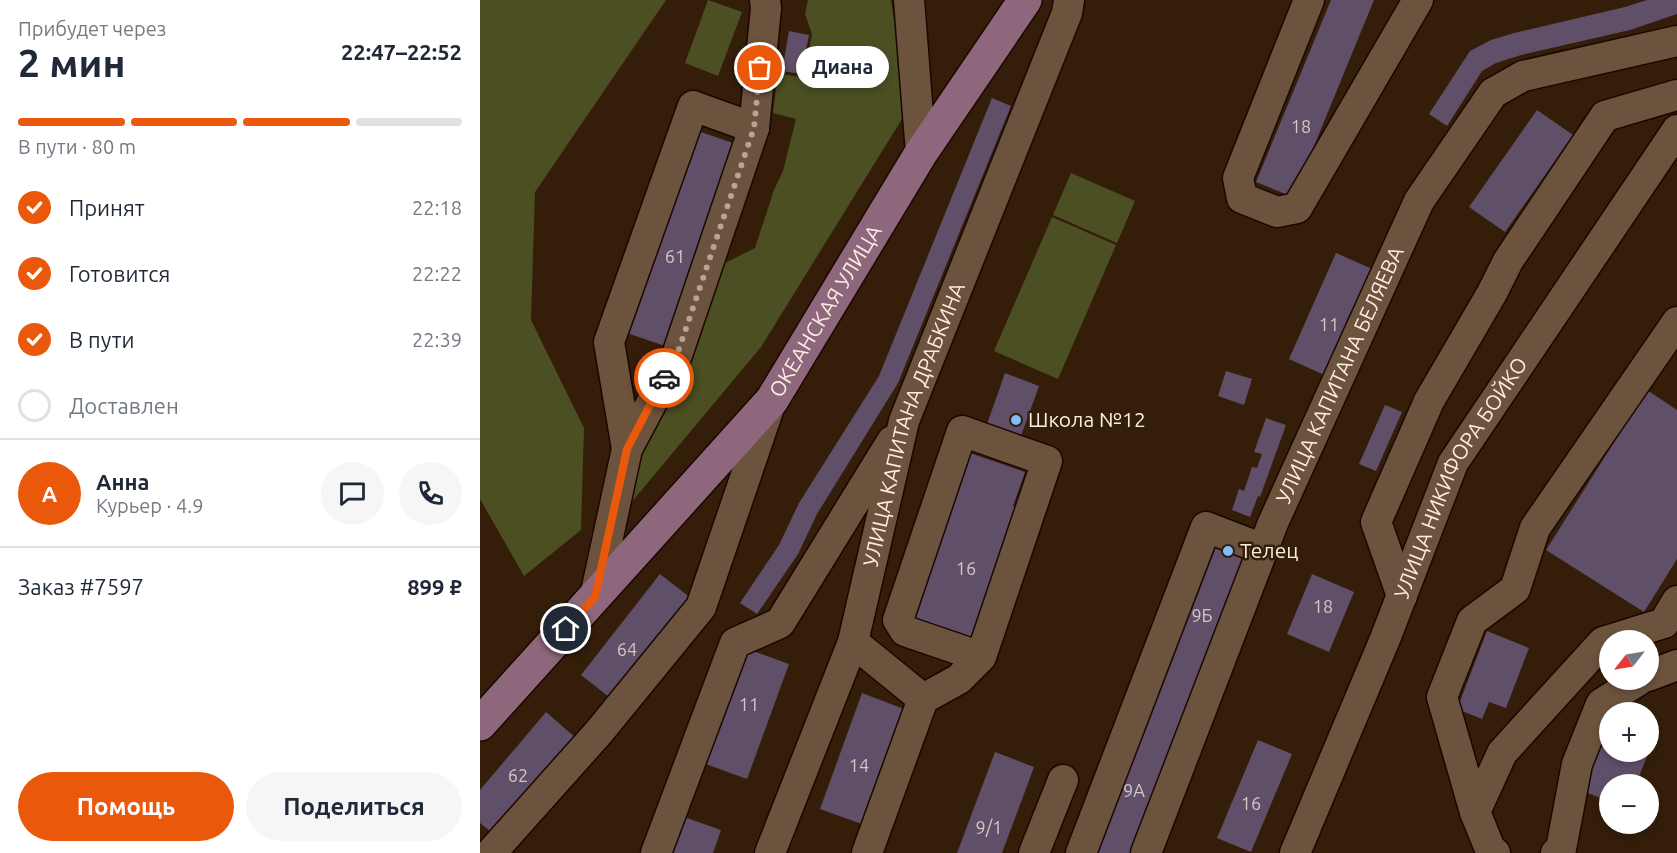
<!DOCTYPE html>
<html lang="ru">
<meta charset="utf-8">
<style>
:root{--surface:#fff;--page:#f6f6f7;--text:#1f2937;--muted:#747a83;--line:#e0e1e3;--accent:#ea580c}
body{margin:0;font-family:Ubuntu,sans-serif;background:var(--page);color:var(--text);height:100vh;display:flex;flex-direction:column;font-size:22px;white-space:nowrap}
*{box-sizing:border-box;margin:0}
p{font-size:20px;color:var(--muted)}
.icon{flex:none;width:33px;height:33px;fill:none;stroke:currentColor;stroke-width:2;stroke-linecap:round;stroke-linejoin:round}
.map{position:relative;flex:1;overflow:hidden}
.side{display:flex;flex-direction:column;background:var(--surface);width:480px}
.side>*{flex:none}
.needle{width:39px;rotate:239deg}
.controls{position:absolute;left:1119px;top:630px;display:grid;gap:12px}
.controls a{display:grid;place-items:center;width:60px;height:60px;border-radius:50%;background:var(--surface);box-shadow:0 3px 9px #0003;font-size:30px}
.pin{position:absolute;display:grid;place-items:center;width:51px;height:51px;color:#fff;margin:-26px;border:3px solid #fff;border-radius:50%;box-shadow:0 2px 6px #0007}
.courier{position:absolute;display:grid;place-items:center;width:60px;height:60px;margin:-30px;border:4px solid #ea580c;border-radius:50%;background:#fff;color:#222;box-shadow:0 2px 8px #0007}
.bubble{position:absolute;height:42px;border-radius:21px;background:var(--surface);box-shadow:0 3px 9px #0003;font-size:20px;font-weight:600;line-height:42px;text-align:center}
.summary em{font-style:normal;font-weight:600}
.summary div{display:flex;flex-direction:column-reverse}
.summary{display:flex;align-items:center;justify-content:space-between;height:102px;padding:0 18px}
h1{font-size:39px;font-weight:600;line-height:45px}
.bar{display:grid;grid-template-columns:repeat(4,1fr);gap:9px 6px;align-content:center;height:72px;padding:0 18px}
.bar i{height:8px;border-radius:4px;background:var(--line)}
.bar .current{background:var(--accent)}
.bar p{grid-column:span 4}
.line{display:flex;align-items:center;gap:15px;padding:0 18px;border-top:2px solid var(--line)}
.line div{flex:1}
.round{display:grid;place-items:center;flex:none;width:63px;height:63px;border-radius:32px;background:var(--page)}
ol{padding:0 18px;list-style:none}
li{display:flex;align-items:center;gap:18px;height:66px}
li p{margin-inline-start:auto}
li .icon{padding:6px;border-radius:50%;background:var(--accent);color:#fff;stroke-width:4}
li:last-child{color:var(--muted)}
li i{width:33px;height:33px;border:3px solid var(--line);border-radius:50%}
.cta{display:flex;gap:12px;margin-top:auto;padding:12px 18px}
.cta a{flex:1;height:69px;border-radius:36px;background:var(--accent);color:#fff;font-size:24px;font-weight:600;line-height:69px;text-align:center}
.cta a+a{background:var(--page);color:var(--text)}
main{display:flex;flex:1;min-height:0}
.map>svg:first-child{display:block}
.green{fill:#4b4f22}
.building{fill:#604f68}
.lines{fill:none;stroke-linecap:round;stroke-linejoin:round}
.minor-casing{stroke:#1b0700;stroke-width:33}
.major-casing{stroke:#1b0700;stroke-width:36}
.minor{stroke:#6c533e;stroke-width:30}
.major{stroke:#8e677d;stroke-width:33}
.done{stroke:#b6a596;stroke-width:6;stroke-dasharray:0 10.8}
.route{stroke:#ea580c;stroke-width:8}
.poi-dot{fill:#80bdfa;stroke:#341e0a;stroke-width:2}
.labels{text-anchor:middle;stroke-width:5;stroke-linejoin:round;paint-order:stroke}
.number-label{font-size:18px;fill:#d5c6c3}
.street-label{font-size:21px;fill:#fcede1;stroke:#341e0a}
.poi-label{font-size:21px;fill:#fcede1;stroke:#341e0a;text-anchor:start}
</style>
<main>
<section class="side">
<div class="summary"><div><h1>2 мин</h1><p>Прибудет через</p></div><em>22:47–22:52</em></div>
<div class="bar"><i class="current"></i><i class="current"></i><i class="current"></i><i></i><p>В пути · 80 m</p></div>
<ol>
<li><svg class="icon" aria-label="check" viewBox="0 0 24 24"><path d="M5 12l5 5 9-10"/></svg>Принят<p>22:18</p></li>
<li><svg class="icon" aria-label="check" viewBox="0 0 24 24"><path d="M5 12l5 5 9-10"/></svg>Готовится<p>22:22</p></li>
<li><svg class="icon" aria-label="check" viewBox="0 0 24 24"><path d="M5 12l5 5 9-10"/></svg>В пути<p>22:39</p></li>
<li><i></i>Доставлен</li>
</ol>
<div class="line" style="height:108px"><b class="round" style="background:var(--accent);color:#fff">А</b><div><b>Анна</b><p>Курьер · 4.9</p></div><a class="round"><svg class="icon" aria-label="chat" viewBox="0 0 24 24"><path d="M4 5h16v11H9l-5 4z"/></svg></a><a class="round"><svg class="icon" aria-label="phone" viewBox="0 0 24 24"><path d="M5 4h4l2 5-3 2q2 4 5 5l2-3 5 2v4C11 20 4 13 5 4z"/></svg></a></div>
<div class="line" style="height:78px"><div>Заказ #7597</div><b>899 ₽</b></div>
<div class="cta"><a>Помощь</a><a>Поделиться</a></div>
</section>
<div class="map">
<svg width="1197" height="853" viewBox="0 0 1197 853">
<rect width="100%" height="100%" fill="#341e0a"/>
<path class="green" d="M0 0H186L55 192 51 320 104 428 101 530 44 576 0 499Z
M228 0 262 12 238 76 205 63Z
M328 0H411L421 68 422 119 281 347 150 504 161 455 211 362 245 263 275 248 294 190 303 171 316 119 293 113 298 73 324 78 332 34 325 14Z
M591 173 655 201 637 243 573 215Z
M572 217 636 245 578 379 514 351Z"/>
<path class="building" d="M851 0H894L813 197 776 182Z
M1167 0H1197V14L1150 30 1041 55 1016 63 1002 71 967 126 949 114 990 51 1011 40 1034 33 1145 7Z
M309 31 329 35 321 74 302 71Z
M512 98 531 106 418 383 337 514 318 554 277 614 260 603 299 545 319 503 399 376Z
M1057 110 1093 135 1025 232 989 207Z
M218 131 256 144 185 346 147 333Z
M856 253 899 272 851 378 809 359Z
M746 371 772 379 764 405 738 396Z
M525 373 559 386 541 436 507 424Z
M1167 390 1197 410V559L1164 612 1066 550Z
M905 405 922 412 896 471 879 464Z
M786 418 806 425 780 497 778 496 770 517 752 510 759 489 764 491 772 467 777 468 782 454 774 452Z
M487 452 545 472 533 506 545 510 497 649 429 626Z
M728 543 769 551 652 853H609Z
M180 574 212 599 133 700 101 675Z
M832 574 874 592 849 652 807 634Z
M1007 631 1049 648 1026 708 1009 702 1002 719 977 709Z
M265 648 309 664 267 779 223 763Z
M382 693 424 709 382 824 340 809Z
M66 712 97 739 15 835 0 823V790Z
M1168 721 1179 726 1156 784H1130V802L1103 791 1129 723 1130 752H1168Z
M778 740 812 754 771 852 737 838Z
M515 752 554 767 522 853H477Z
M204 817 241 830 233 853H191Z"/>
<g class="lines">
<defs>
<g id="minor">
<path d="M429 0 441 153"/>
<path d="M829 0 758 178 762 198 797 212 817 208 938 0"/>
<path d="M147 449 129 342 213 106 274 128"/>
<path d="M922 596 896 522 949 401 1012 293 1028 261 1125 116 1197 95"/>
<path d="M115 597 147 449 197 355 274 128 286 8 285 0"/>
<path d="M373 642 443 699 387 853"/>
<path d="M1168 676 1197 665"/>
<path d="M443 699 479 679 501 657 567 461 482 431 418 620 425 631 501 657"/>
<path d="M995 812 1022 753 1123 642 1184 623 1197 601"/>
<path d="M11 853 119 732 221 607 291 402"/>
<path d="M176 853 255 643 300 623 412 441"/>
<path id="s1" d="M290 853 373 642 424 421 587 13 589 0"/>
<path d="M554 853 583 780"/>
<path d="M601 853 726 527 783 549"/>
<path id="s2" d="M666 853 793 523 939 201 1013 93 1043 76 1197 41"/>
<path id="s3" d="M815 853 905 639 973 463 1197 130"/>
<path d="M1015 853 1010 849 995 812 962 697 992 621 1035 589 1055 528 1197 322"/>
<path d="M1076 853 1081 849 1097 764 1121 704 1159 680"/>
</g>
<g id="major">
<path id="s4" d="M0 724 292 400 441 153 545 0"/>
</g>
</defs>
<use href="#minor" class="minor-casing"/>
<use href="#major" class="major-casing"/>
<use href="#minor" class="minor"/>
<use href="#major" class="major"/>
</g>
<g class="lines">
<path class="done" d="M184 378 197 355 274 128 280 68"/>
<path class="route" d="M86 629 115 597 147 449 184 378"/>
</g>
<g class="poi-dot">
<circle cx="536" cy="420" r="6"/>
<circle cx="748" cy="551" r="6"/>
</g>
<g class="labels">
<g class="number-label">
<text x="821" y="133">18</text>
<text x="195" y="263">61</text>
<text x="849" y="331">11</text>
<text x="486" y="575">16</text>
<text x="843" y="613">18</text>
<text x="722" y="622">9Б</text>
<text x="147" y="656">64</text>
<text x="269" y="711">11</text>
<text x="379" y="772">14</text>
<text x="38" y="782">62</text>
<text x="654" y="797">9А</text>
<text x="771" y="810">16</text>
<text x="509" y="834">9/1</text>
</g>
<g class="street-label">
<text dy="7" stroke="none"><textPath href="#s4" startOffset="540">ОКЕАНСКАЯ УЛИЦА</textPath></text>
<text dy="7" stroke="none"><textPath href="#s2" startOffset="516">УЛИЦА КАПИТАНА БЕЛЯЕВА</textPath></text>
<text dy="7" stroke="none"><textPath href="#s1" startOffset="453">УЛИЦА КАПИТАНА ДРАБКИНА</textPath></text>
<text dy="7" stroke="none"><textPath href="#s3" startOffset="411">УЛИЦА НИКИФОРА БОЙКО</textPath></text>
</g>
<g class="poi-label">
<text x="548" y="427">Школа №12</text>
<text x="760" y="558">Телец</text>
</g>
</g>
</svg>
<div class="controls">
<a><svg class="needle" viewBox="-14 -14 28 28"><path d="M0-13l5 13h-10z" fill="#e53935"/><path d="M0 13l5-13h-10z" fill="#747a83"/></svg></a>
<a>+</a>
<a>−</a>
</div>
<div class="pin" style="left:280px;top:68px;background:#ea580c"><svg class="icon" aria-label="bag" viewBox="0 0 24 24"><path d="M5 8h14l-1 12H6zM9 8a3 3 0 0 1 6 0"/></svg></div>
<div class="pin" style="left:86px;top:629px;background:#1f2937"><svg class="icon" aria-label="home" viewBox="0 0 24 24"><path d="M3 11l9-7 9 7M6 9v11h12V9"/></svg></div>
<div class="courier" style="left:184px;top:378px"><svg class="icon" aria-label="car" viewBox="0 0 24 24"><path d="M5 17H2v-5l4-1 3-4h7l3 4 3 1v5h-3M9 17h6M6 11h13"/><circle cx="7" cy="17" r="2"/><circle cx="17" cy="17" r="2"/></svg></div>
<div class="bubble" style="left:316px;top:46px;width:93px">Диана</div>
</div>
</main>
